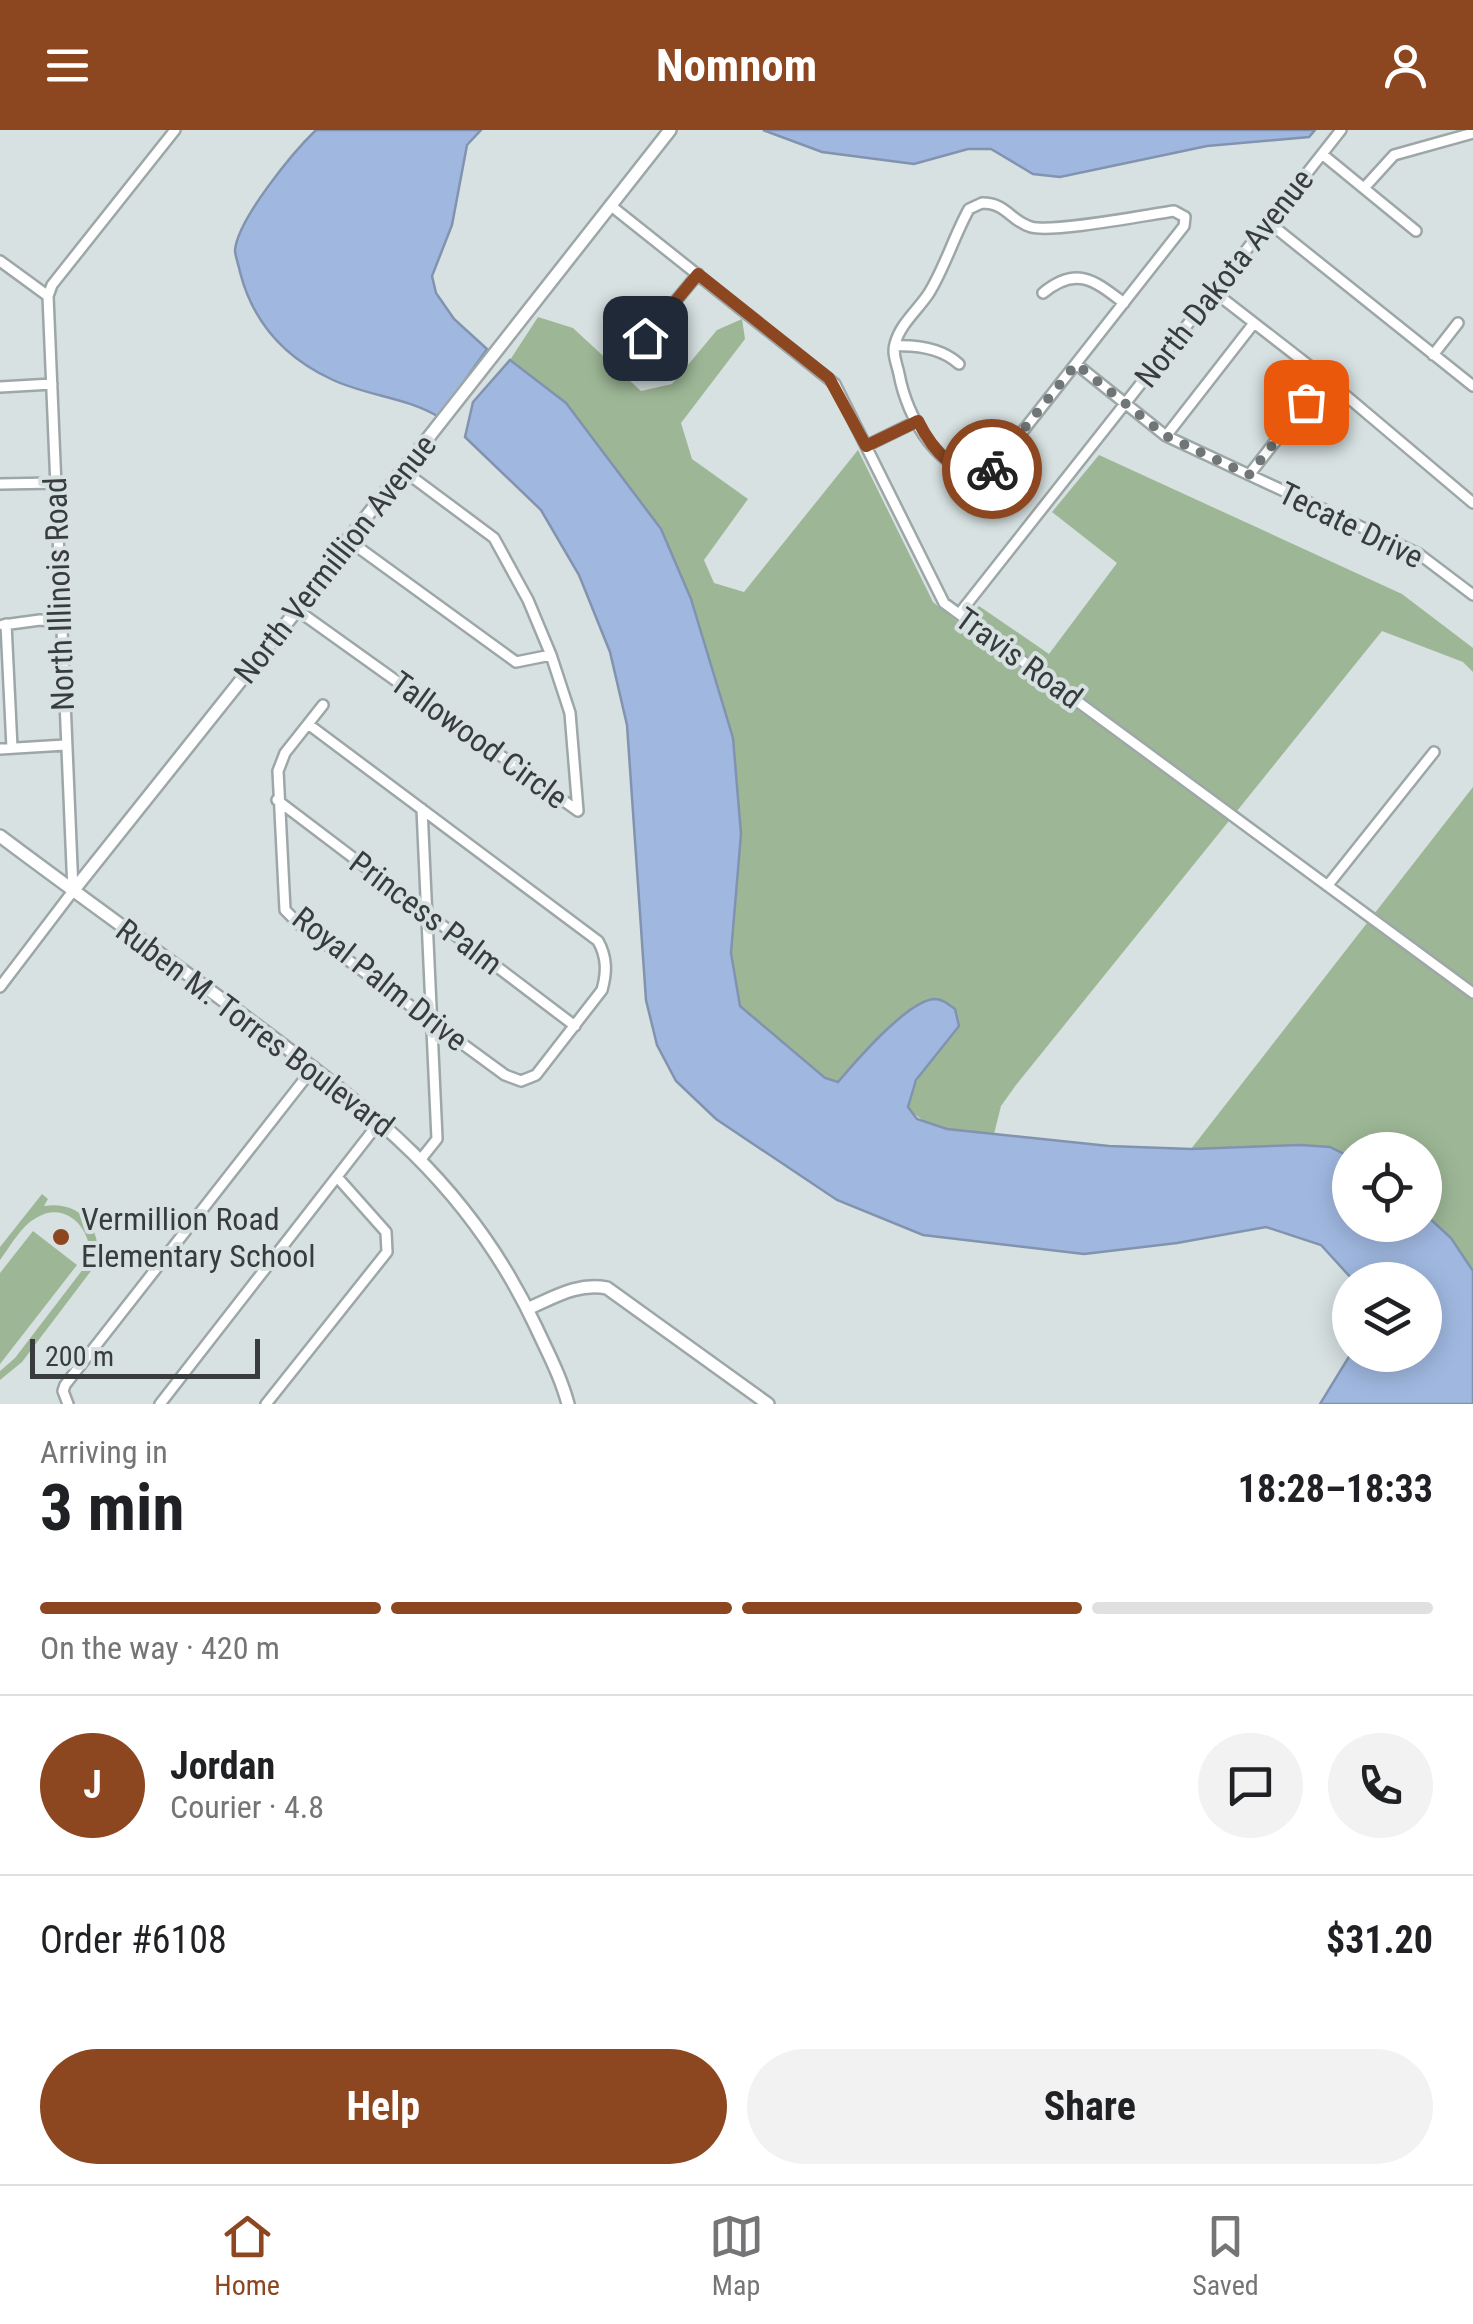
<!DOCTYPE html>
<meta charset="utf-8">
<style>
:root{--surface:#fff;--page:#f2f2f2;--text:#202124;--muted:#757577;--line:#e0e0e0;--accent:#8d4720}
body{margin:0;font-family:"Roboto Condensed",sans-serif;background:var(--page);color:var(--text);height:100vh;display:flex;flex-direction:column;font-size:38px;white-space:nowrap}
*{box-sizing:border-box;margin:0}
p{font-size:32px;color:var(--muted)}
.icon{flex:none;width:55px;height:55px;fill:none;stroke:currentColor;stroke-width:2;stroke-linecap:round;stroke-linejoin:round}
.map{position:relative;height:1274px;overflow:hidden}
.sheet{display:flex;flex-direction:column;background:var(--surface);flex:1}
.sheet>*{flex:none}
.tools{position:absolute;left:1332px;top:1002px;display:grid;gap:20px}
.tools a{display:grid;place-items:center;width:110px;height:110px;border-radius:50%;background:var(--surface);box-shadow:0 5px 25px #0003;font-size:50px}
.scale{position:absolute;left:30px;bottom:25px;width:230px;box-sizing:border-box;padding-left:10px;border:5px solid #383c3c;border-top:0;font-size:28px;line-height:35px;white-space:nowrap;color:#383c3c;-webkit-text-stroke:8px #d7e1e1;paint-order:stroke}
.pin{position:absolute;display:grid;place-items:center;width:85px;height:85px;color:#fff;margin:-42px;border-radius:20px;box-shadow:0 5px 15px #0006}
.courier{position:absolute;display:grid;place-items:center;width:100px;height:100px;margin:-50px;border:8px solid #8d4720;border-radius:50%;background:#fff;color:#222;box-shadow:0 2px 12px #0007}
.summary em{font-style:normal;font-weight:700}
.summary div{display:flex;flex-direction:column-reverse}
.summary{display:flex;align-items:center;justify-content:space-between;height:170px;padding:0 40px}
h1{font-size:65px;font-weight:700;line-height:75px}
.bar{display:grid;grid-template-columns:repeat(4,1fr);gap:15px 10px;align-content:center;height:120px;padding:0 40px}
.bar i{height:12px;border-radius:8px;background:var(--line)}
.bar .on{background:var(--accent)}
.bar p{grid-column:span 4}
.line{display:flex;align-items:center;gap:25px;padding:0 40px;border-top:2px solid var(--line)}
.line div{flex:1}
.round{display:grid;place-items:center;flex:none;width:105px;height:105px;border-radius:52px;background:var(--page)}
.cta{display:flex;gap:20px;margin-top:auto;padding:20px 40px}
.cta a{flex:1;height:115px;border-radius:60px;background:var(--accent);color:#fff;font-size:40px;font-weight:700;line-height:115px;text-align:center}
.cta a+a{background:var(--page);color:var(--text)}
header{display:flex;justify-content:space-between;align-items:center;height:130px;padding:0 40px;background:var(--accent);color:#fff;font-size:45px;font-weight:700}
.tabs{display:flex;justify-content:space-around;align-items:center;height:140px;border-top:2px solid var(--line);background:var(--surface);font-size:28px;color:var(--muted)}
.tabs a{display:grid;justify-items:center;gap:5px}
.tabs .on{color:var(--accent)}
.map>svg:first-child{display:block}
.green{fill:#9db796}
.water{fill:#a0b8e0;stroke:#8193af;stroke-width:2.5}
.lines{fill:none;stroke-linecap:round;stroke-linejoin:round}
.street-casing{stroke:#9ea7a8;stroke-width:14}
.secondary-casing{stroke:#9ea7a8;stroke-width:16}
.street{stroke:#fff;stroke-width:9}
.secondary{stroke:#fff;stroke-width:11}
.done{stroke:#707676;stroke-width:10;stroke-dasharray:0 18}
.route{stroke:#8d4720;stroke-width:12}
.poi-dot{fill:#8d4720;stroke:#d7e1e1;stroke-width:4}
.labels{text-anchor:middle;stroke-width:8;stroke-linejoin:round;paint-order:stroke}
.street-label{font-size:32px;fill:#383c3c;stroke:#d7e1e1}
.poi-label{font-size:32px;fill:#383c3c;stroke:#d7e1e1;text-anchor:start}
</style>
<header><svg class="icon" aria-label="menu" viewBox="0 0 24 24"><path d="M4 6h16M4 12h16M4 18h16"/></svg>Nomnom<svg class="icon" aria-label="person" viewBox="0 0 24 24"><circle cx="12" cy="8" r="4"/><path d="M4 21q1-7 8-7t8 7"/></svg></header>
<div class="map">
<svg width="1473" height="1274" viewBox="0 0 1473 1274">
<rect width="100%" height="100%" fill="#d7e1e1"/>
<path class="green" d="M538 187 573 198 641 261 672 254 717 200 742 189 745 209 681 293 692 329 748 369 704 430 714 453 744 462 858 320 933 472 960 494 979 476 1049 524 1117 433 1052 382 1099 325 1402 464 1473 518V542L1463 532 1382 501 1016 955 1001 976 994 1004C965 1001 927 1002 908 977 911 961 916 950 927 937L858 928 839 952 825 948 740 876 731 823 741 704 733 608 691 469 661 399 566 273 510 230Z
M1473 657V1141L1451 1108 1425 1084V1020H1350V1027L1330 1017 1191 1019Z
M42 1064 48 1069 44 1076C80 1070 103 1098 97 1133L22 1232 0 1250V1241L15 1228 90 1130C93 1101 67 1069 36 1088 21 1096 10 1117 0 1130V1117Z
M33 1101 77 1135 0 1234V1143Z"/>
<path class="water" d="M316 0H481L467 15 452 95 432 146 436 163 454 189 487 219 439 287C406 267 366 266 331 249 286 228 253 193 240 142 239 136 235 126 235 120 238 89 293 22 316 0Z
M763 0H1315L1309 7 1207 16 1060 47 1033 44 991 19H968L914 34 822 22Z
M510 230 566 273 661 399 691 469 733 608 741 704 731 823 740 876 825 948 838 952C856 931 907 871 934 869 943 869 948 874 955 879L959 896 916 950 908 977 917 989 947 999 1109 1016 1191 1019 1300 1015 1330 1017 1350 1027V1095H1425V1084L1451 1108 1473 1141V1274H1320L1350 1225H1425V1150H1353L1321 1115 1266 1097 1177 1113 1084 1124 923 1105 837 1070 716 989 676 951 657 915 646 870 627 595 610 522 579 445 541 380 465 307 473 272Z"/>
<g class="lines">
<defs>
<path id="street" d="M1322 24 1416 101
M1364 58 1394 25 1473 3
M982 73C1007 73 1010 91 1031 97 1053 103 1146 85 1174 81L1185 87 1184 96 997 334 990 342C939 348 907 287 899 244 897 234 892 224 895 214 900 194 918 180 929 163 945 137 954 106 969 79Z
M610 75 835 254 944 473 1473 863
M1268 92 1473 256
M0 131 48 166
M1213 161 1325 248 1473 373
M1043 163C1077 135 1095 151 1124 173
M645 208 698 144
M895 216C918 215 941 218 959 234
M1433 225 1458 193
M1076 234 1166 306 1419 424 1473 465
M0 257 52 254
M1166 306 1254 193
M866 316 917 291
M1249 345 1325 248
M0 354 55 353
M348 410 516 532 551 525
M297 480 578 681 570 583 551 525 528 470 494 408 404 341
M959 484 1341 0
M6 494 12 618
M3 495 40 490 61 492
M308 594 598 811C607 827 607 842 602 860L536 945 521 951 505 945 300 795 285 780 278 641 285 623 323 575
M0 619 65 615
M277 670 575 896
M1328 755 1434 622
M0 857 73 761 48 166 52 155 175 0
M421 1029 437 1009 422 679
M68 1274 63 1261 65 1255 314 937
M160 1274 381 990
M266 1274 387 1122 386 1102 338 1048"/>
<path id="secondary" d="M0 706C81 767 163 825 244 886 369 979 468 1051 536 1197 548 1223 561 1247 568 1274
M73 761 297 480 348 410 670 0
M527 1179C553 1168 578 1152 607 1158L768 1274"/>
</defs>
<use href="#street" class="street-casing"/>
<use href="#secondary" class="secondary-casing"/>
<use href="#street" class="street"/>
<use href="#secondary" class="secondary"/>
</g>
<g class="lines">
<path class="done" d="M992 339 1076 234 1166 306 1249 345 1306 272"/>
<path class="route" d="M645 208 698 144 829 248 866 316 918 291C931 317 959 355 992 339"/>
</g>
<circle class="poi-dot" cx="61" cy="1107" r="10"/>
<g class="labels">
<g class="street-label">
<text transform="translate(1224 148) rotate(-52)" y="11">North Dakota Avenue</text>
<text transform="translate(1351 395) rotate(26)" y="11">Tecate Drive</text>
<text transform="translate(335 429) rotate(-52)" y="11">North Vermillion Avenue</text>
<text transform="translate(59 464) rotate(-92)" y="11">North Illinois Road</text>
<text transform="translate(1019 528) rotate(36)" y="11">Travis Road</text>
<text transform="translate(479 610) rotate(36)" y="11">Tallowood Circle</text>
<text transform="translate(426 783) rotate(37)" y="11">Princess Palm</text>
<text transform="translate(380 849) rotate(38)" y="11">Royal Palm Drive</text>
<text transform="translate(255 898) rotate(37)" y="11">Ruben M. Torres Boulevard</text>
</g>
<g class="poi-label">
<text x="81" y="1100">Vermillion Road<tspan x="81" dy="37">Elementary School</tspan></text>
</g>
</g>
</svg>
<div class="tools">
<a><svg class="icon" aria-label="locate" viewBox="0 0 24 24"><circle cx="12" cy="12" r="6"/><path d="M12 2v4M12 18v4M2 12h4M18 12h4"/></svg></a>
<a><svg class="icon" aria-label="layers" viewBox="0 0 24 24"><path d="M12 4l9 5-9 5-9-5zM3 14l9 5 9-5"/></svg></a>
</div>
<div class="scale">200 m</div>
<div class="pin" style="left:1306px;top:272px;background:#ea580c"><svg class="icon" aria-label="bag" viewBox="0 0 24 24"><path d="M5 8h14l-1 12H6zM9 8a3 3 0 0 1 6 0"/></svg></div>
<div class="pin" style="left:645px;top:208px;background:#1f2937"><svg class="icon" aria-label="home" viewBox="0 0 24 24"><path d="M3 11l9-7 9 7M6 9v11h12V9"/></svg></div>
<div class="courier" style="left:992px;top:339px"><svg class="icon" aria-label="bike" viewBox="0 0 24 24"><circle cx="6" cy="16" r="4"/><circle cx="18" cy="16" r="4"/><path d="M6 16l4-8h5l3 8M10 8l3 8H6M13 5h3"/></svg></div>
</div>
<section class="sheet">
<div class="summary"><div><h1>3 min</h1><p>Arriving in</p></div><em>18:28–18:33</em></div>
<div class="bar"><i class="on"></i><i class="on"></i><i class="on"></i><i></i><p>On the way · 420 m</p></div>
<div class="line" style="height:180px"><b class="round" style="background:var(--accent);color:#fff">J</b><div><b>Jordan</b><p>Courier · 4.8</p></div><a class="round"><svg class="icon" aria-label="chat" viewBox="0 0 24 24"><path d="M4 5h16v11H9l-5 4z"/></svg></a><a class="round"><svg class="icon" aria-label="phone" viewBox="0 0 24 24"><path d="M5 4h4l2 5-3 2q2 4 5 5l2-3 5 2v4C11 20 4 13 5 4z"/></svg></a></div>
<div class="line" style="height:130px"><div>Order #6108</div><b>$31.20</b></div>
<div class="cta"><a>Help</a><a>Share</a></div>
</section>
<nav class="tabs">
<a class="on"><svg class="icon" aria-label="home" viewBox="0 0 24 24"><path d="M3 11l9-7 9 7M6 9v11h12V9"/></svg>Home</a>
<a><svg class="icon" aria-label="map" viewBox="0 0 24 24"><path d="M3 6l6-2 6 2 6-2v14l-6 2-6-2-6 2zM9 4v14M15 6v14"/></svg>Map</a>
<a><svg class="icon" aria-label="saved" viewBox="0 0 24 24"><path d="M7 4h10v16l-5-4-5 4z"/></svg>Saved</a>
</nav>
